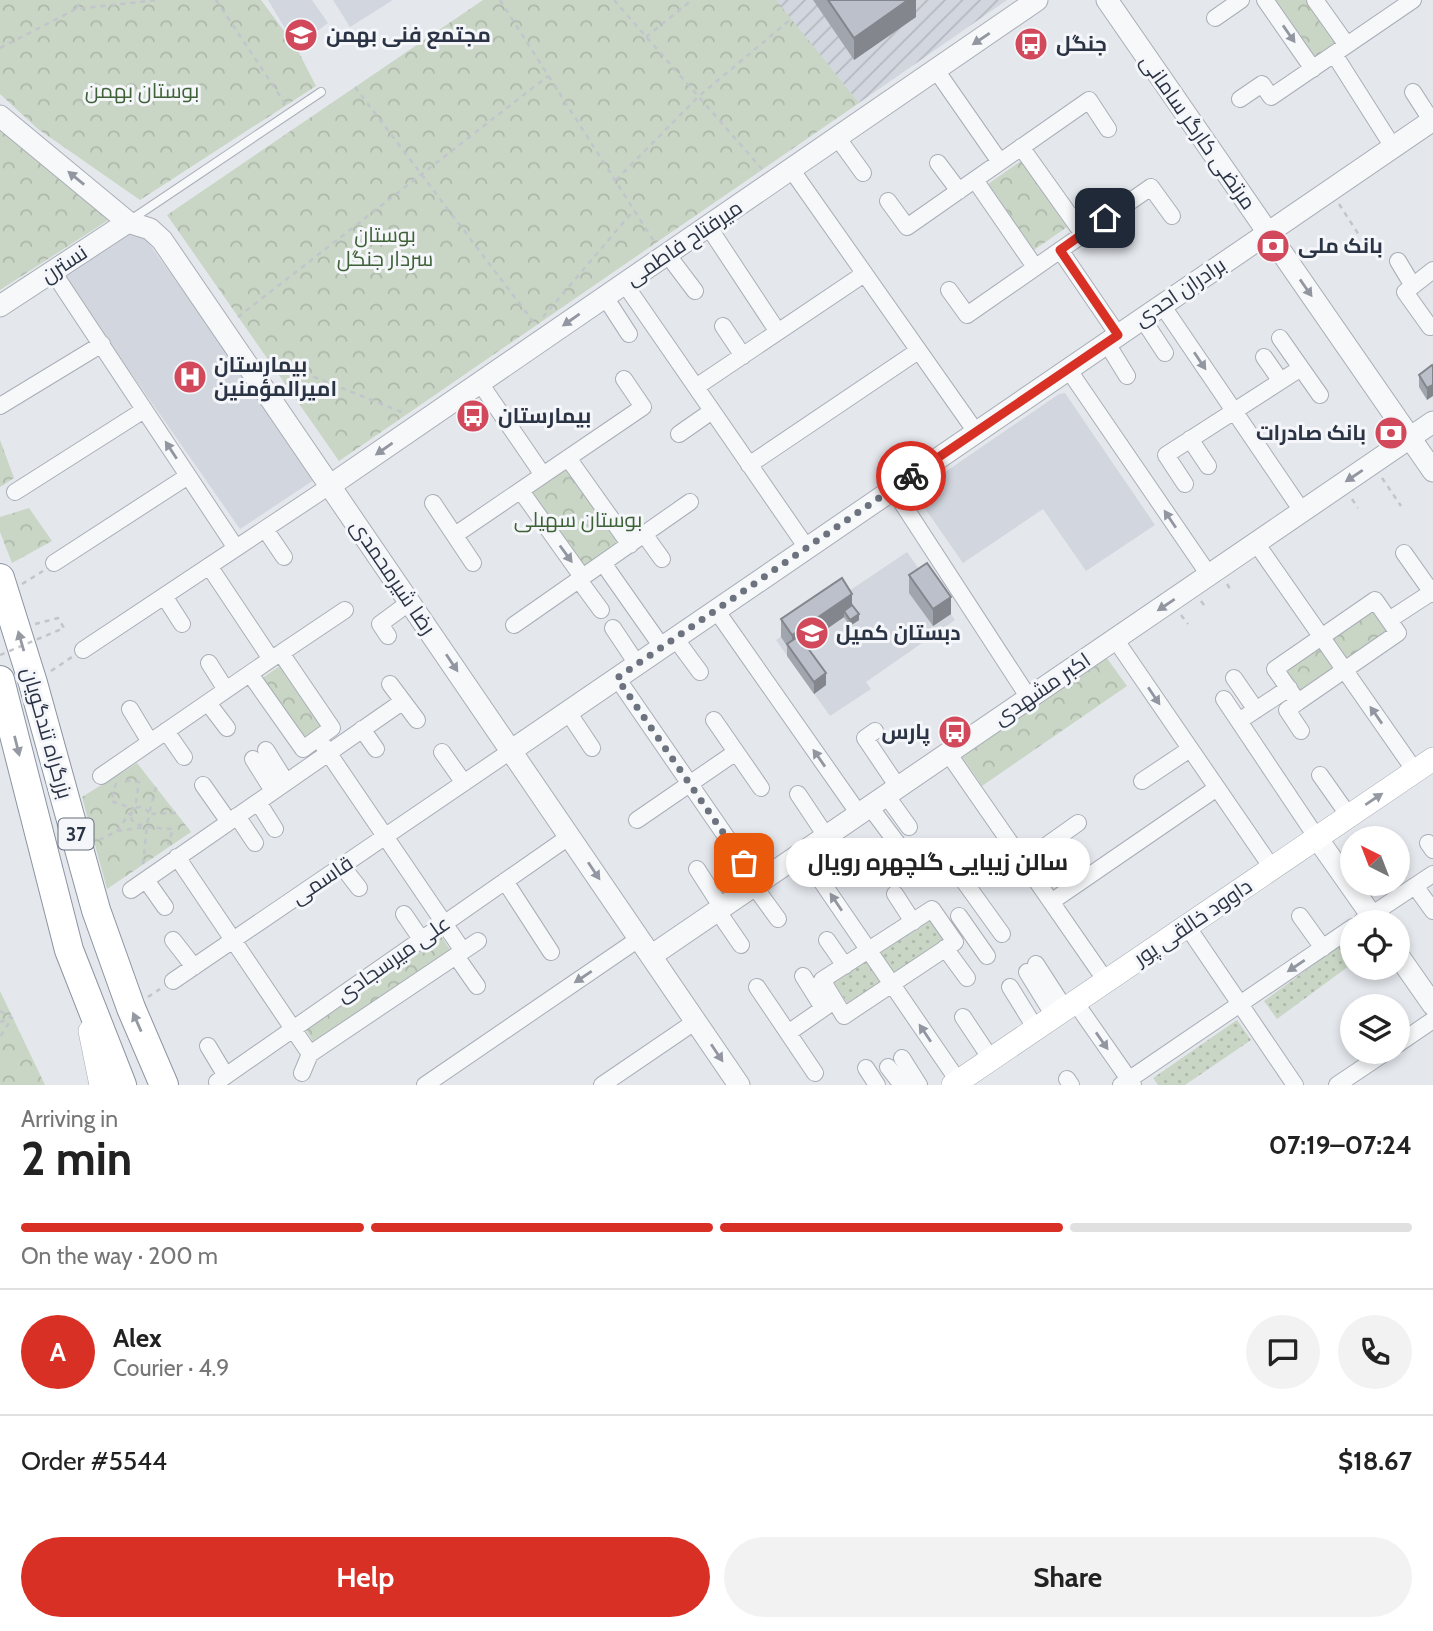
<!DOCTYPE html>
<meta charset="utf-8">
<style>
:root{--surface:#fff;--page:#f2f2f2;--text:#222;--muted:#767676;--line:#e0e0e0;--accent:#d93025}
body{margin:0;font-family:Cabin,Cairo,sans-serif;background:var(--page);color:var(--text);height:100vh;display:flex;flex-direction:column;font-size:26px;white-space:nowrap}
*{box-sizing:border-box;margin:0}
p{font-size:23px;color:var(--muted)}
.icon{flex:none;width:38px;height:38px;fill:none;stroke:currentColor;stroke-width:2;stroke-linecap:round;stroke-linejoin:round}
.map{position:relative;height:1085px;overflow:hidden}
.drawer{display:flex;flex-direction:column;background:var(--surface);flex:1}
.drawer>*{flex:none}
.needle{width:46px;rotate:318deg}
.tools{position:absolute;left:1340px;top:826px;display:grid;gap:14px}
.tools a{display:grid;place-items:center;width:70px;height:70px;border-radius:50%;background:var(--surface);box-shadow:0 4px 10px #0003;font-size:35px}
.pin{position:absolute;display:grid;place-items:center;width:60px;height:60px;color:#fff;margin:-30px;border-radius:14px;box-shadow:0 4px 10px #0006}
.courier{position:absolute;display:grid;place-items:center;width:70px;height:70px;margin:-35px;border:5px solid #d93025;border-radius:50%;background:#fff;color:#222;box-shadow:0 2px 9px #0007}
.bubble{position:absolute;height:49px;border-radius:24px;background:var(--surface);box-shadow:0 4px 10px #0003;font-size:23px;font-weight:700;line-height:49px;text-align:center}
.overview em{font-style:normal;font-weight:700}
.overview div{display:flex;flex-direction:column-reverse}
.overview{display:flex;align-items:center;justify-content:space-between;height:119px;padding:0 21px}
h1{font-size:46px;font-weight:700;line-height:52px}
.bar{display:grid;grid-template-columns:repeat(4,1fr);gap:10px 7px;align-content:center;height:84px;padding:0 21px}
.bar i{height:9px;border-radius:5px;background:var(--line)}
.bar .selected{background:var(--accent)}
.bar p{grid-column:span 4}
.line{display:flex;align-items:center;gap:18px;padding:0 21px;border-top:2px solid var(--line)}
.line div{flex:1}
.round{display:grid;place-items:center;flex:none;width:74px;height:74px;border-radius:37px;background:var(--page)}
.action{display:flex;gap:14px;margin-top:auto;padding:14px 21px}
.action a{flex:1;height:80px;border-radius:42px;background:var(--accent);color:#fff;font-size:28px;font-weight:700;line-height:80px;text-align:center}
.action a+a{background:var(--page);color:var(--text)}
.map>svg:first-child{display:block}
.built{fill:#d2d6de}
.industrial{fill:url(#industrial-furrows)}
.grass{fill:url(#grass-dots)}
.park{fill:url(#park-crowns)}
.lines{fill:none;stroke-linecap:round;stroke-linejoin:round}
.service-casing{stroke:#a9aeb7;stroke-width:10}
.minor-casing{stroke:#a9aeb7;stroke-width:18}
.tertiary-casing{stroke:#a9aeb7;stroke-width:23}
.secondary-casing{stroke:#a9aeb7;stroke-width:24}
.trunk-casing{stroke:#8b94a3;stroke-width:30}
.path{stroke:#c2c5cb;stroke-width:2.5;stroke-dasharray:5 5;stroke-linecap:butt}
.service{stroke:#f7f8fa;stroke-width:8}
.minor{stroke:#f7f8fa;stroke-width:16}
.tertiary{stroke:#f7f8fa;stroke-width:21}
.secondary{stroke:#fff;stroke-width:23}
.trunk{stroke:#fff;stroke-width:28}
.path-bridge{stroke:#c2c5cb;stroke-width:2.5;stroke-dasharray:5 5;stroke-linecap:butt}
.wall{fill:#a1a5ae}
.shaded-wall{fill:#83868d}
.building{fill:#bbc0ca;stroke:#83868d;stroke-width:2}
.oneway{fill:#9196a0}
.oneway2{fill:#959aa2}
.done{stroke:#6c737f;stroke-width:7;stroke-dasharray:0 12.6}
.route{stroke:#d93025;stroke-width:9}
.labels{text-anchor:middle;stroke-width:6;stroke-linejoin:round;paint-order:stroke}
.shield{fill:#f4f6f9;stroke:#676e7b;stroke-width:2}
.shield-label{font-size:19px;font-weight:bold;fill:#2b3445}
.poi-label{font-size:21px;font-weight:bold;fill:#2b3445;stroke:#f4f6f9;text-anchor:start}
.park-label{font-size:21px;fill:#3f6138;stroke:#f4f6f9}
.street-label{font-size:21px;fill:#2b3445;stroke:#f4f6f9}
</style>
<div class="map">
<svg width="1433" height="1085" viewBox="0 0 1433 1085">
<defs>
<pattern id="industrial-furrows" width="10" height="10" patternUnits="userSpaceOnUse" patternTransform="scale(1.75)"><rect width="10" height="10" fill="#d2d6de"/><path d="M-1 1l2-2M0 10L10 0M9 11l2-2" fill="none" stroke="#b4b8c0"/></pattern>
<pattern id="grass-dots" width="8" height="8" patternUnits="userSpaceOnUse" patternTransform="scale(1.75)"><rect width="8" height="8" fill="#c9d6c5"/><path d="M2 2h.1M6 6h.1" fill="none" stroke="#adb8ab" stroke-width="1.8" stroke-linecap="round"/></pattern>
<pattern id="park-crowns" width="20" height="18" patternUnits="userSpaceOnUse" patternTransform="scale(1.75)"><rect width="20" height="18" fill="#c9d6c5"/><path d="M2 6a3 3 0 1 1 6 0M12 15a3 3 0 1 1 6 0" fill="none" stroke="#adb8ab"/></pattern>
</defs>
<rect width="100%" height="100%" fill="#e4e7ec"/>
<path class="built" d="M268 0H312L328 23 296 47Z
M333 0H393L350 27Z
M138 228 317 478 240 529 64 277Z
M1065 393 1155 525 1086 571 1043 509 963 563 917 497 919 490 1059 394Z
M907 552 955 620 866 682 871 689 830 716 776 640Z"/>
<path class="industrial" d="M774 0H1007L859 103Z"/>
<path class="grass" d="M931 919 946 941 849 1006 833 981Z
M1353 936V963L1277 1019 1264 1001Z
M1237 1020 1251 1040 1185 1085H1158L1153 1078Z"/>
<path class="park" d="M0 0H261L296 47 316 86 140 200 38 129 0 94Z
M483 0H776L859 103 339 461 167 215Z
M1270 0H1311L1339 40 1312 59Z
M0 129 110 219 0 290Z
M1021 161 1067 227 1034 250 988 184Z
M0 440 14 478 0 487Z
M572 463 629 546 584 577 527 493Z
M29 508 52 541 12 563 0 532V517Z
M1373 607 1391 633 1301 696 1283 671Z
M1106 657 1127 686 982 786 962 757Z
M281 665 324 725 304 739 261 679Z
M137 763 191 832 107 889 82 797Z
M439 933 453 954 317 1047 303 1026Z
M0 991 45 1085H0Z"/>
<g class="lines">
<defs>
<path id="service" d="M132 219 321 92"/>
<path id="minor" d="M1265 0 1313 69
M1315 0 1347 45
M1215 18 1241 0
M1334 54 1393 147
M936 70 1000 162
M1413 92 1433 123
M1240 99 1262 84 1271 97 1413 0
M837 137 863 173
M1021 147 1083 234
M938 163 959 191
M791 169 976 432
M975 180 1035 267
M888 201 907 227 1089 100 1108 129
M708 226 778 332
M1060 250 1118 335
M667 254 695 291
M1398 261 1413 286
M53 272 236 548
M624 283 807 548
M949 290 967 315 1151 187 1172 216
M605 297 629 334
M1162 305 1302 511
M1142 318 1165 353
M723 326 743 356
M1430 327 1405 292 1433 270
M1280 338 1320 395
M1106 342 1127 376
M1264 357 1280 380
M1068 369 1209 575
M480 383 543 475
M696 387 864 274
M0 406 102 344
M679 434 712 411
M1190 439 1208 466
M568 458 630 545
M749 465 918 351
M1185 484 1166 455 1301 368
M893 489 1029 698
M521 491 583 578
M15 492 144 410
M433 503 473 563
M265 529 284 557
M644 534 662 559
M455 535 643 407 624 379
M1256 543 1415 771
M1404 553 1433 594
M54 563 188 476
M603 563 662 647
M209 566 271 659
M579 580 601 610
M164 596 182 624
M1375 600 1398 633 1298 702 1275 669Z
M716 610 859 814
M1389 620 1432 592
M514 625 690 502
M613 628 637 664
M388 636 380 624 410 602
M675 638 700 672
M1115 639 1272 868
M83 650 331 485
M281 653 345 610
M209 663 226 690
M617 678 758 883
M1234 678 1256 710
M390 684 417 720
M1224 699 1317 838
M1298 702 1287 710 1301 731
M208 703 227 728
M130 709 150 742
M568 712 592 748
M714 720 761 788
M1239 721 1289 688
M362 729 376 749
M166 731 184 757
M875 731 865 738 898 787
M323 745 463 951
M266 750 286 782
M442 752 464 783
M948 753 1106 981
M253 759 273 791
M1320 775 1349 816
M101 776 271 659 281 653 332 728 303 749 250 674
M1142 781 1190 749
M203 785 229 822
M798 794 826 836
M886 795 909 827
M258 802 275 829
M870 807 900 847 888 855
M237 816 255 843
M637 820 736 752
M1428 843 1433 850
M802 853 961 1085
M177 857 310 1054 478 941
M1023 862 1078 823
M342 866 359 888
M697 869 722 908
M961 877 1002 934
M146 880 165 907
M505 881 551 952
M754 886 778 919
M1415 886 1433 911
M131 890 402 702
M895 894 913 922
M1051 902 1217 788
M932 909 955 942 844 1016 822 980Z
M717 910 741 945
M404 914 421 939
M959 916 987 956
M1300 916 1323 948
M1362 921 1433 874
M1187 926 1295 1085
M173 940 194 967
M827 940 845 966
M945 948 967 978
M456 956 477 986
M1036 964 1065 1009
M1027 972 1054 1016
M803 976 823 1008
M173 981 512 750
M757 987 815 1073
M1010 987 1036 1029
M1075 1002 1133 1085
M963 1017 991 1059
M788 1033 834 1001
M1398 1044 1433 1020
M208 1046 226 1076
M902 1058 919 1085
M888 1067 902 1085
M866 1068 877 1085
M302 1073 310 1054
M1067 1079 1071 1085
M217 1082 570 836
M425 1085 640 938
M602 1085 696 1021
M1121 1085 1353 927
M1337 1085 1386 1052"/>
<path id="tertiary" d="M1107 0 1433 471
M0 116 128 222 150 229 162 240 739 1085
M0 306 128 222
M331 485 1037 0
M512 750 1433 120
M1317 838 1376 922
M1398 955 1433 1005
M651 956 1433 422"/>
<path id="secondary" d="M90 1031 101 1085
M953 1085 1433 759"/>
<path id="trunk" d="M0 578 33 683 96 910 131 1008 164 1085
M0 680 69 950 122 1085"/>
</defs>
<use href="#service" class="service-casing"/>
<use href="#minor" class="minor-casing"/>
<use href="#tertiary" class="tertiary-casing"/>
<use href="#secondary" class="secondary-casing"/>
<use href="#trunk" class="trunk-casing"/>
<path class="path" d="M216 0 286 105
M500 0 655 243
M614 0 762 169
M76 9 81 0
M646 37 692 0
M0 48 76 9 157 0
M355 87 535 324
M616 180 698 97 791 19
M1339 204 1359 235
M238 317 548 76
M543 317 634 210
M267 358 404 413
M1382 478 1401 506
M1352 499 1358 508
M22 584 43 571
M1227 584 1232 592
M1201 601 1207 609
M1181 615 1188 624
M35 624 58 618 64 628
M51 671 72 657
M116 783 111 801 135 809 139 782 120 780
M156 787 149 814 176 813
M131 816a9 9 0 1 1 18 0a9 9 0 1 1-18 0Z
M117 831 146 827 173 829 168 845
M99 840 117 831 130 813
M143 864 147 825
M148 997 160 989
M0 1011 12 1018 0 1037
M0 1022 10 1019"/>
<use href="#service" class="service"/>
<use href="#minor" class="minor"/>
<use href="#tertiary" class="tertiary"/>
<use href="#secondary" class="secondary"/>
<use href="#trunk" class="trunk"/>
<path class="path-bridge" d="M0 655 64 628"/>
</g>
<path class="wall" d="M813 0H916V17L854 60Z
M1432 365 1427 400 1419 387V375Z
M909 575 951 614 933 626 909 593Z
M852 605 859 620 850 626 844 617 805 644 826 685 814 694 787 656V646L781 637V619Z"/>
<path class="shaded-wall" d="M908 0H916V17L854 60V38Z
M1433 385V396L1427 400V388Z
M852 594V611H844V617L792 653V635Z
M951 597V614L933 626V609Z
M859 614V620L850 626V620Z
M826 673V685L814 694V682Z"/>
<path class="building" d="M828 0H908L854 38Z
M1432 365 1433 367V385L1427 388 1419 375Z
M927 563 951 597 933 609 909 575Z
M842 578 852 594 792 635 781 619Z
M852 605 859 614 850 620 844 611Z
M799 636 826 673 814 682 787 644Z"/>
<defs><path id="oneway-solid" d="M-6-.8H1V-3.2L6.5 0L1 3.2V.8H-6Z" transform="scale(1.75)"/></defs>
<g class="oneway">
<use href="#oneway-solid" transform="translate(1289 34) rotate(55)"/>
<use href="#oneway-solid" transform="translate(981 39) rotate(146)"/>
<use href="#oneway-solid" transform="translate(76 178) rotate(-141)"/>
<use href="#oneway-solid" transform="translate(1306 288) rotate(55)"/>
<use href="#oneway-solid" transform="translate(571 320) rotate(145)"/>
<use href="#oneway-solid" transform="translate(1200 361) rotate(56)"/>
<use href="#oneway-solid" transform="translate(384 449) rotate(145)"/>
<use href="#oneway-solid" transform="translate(171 450) rotate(-123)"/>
<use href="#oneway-solid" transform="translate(1354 476) rotate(146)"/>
<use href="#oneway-solid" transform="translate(1170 519) rotate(-124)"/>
<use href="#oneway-solid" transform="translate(566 554) rotate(54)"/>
<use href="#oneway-solid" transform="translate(1166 605) rotate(146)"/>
<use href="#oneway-solid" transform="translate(452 663) rotate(56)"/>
<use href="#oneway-solid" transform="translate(1154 696) rotate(56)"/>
<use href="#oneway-solid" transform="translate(1376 715) rotate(-125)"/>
<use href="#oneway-solid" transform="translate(819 758) rotate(-125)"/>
<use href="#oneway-solid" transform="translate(594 871) rotate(56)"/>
<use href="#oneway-solid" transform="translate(836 902) rotate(-124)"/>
<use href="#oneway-solid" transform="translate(1296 966) rotate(146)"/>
<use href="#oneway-solid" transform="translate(583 977) rotate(146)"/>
<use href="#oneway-solid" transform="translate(925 1033) rotate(-124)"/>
<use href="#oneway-solid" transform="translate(1102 1041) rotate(55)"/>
<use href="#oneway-solid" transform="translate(717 1053) rotate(56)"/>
</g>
<g class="oneway2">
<use href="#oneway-solid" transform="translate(21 641) rotate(-106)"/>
<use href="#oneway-solid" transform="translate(17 746) rotate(76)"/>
<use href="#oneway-solid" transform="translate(1374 799) rotate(-34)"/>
<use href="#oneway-solid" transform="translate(137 1022) rotate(-114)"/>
</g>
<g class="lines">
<path class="done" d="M744 863 617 678 911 476"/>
<path class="route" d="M911 476 1118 335 1060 250 1105 218"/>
</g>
<defs>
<symbol id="school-disc" viewBox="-11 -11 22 22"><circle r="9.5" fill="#d1495b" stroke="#f4f6f9"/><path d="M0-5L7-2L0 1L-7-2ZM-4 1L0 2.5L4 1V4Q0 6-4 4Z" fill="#fff"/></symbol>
<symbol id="bus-disc" viewBox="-11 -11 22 22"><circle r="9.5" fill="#d1495b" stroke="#f4f6f9"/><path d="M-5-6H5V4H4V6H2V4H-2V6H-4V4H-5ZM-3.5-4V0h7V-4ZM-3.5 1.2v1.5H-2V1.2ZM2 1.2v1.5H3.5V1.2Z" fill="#fff"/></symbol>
<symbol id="bank-disc" viewBox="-11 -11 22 22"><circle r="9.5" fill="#d1495b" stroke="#f4f6f9"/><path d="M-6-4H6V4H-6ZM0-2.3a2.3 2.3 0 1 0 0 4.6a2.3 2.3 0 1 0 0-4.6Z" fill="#fff"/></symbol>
<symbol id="hospital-disc" viewBox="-11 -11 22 22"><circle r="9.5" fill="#d1495b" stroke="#f4f6f9"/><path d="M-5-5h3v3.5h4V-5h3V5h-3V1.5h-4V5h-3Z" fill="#fff"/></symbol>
</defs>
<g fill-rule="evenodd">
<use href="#school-disc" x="282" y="16" width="38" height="38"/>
<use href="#bus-disc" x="1012" y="25" width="38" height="38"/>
<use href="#bank-disc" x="1254" y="227" width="38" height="38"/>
<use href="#hospital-disc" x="171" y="358" width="38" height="38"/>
<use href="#bus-disc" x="454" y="397" width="38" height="38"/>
<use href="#bank-disc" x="1372" y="414" width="38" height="38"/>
<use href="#school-disc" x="793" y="614" width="38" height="38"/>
<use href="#bus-disc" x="936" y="713" width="38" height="38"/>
</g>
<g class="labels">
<rect class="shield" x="58.5" y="818.5" width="35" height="31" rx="5"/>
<g class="shield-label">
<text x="76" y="841">37</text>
</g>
<g class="poi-label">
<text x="326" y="42">مجتمع فنی بهمن</text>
<text x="1056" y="51">جنگل</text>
<text x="1298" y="253">بانک ملی</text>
<text x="214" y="372">بیمارستان<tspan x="214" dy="24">امیرالمؤمنین</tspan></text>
<text x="498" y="423">بیمارستان</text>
<text x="1366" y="440" text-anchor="end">بانک صادرات</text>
<text x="836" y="640">دبستان کمیل</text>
<text x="930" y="739" text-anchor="end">پارس</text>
</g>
<g class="park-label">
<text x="142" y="98">بوستان بهمن</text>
<text x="385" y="242">بوستان<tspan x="385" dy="24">سردار جنگل</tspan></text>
<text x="578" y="527">بوستان سهیلی</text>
</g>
<g class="street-label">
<text transform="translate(1198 132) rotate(55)" y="7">مرتضی کارگر سامانی</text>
<text transform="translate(684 243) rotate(-34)" y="7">میرفتاح فاطمی</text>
<text transform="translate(64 264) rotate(-33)" y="7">نسترن</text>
<text transform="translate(1180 292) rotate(-34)" y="7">برادران احدی</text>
<text transform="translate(393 577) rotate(56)" y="7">رضا شیرمحمدی</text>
<text transform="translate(1042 689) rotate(-34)" y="7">اکبر مشهدی</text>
<text transform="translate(47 733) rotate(74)" y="7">بزرگراه تندگویان</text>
<text transform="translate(322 880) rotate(-34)" y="7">قاسمی</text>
<text transform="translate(1193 922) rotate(-34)" y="7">داوود خالقی پور</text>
<text transform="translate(393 959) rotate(-35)" y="7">علی میرسجادی</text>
</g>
</g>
</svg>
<div class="tools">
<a><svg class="needle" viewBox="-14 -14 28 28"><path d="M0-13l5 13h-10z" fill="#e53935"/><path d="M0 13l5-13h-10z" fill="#767676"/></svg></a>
<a><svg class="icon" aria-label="locate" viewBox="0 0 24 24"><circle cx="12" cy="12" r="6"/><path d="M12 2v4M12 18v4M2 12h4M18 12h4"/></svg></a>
<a><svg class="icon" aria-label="layers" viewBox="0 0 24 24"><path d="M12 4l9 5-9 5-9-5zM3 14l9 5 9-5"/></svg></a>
</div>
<div class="pin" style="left:744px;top:863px;background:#ea580c"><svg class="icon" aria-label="bag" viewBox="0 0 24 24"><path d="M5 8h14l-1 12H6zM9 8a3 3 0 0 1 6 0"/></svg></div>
<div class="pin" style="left:1105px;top:218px;background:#1f2937"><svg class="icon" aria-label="home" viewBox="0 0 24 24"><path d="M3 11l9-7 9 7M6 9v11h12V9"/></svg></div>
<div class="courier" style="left:911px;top:476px"><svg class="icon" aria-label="bike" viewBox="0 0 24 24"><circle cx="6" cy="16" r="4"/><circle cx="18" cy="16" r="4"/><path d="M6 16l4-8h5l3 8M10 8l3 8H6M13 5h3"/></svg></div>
<div class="bubble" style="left:786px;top:838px;width:304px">سالن زیبایی گلچهره رویال</div>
</div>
<section class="drawer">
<div class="overview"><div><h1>2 min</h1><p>Arriving in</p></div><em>07:19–07:24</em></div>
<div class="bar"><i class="selected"></i><i class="selected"></i><i class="selected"></i><i></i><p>On the way · 200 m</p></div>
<div class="line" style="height:126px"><b class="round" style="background:var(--accent);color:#fff">A</b><div><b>Alex</b><p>Courier · 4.9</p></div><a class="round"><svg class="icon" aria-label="chat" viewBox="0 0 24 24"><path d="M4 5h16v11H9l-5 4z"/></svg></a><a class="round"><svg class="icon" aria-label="phone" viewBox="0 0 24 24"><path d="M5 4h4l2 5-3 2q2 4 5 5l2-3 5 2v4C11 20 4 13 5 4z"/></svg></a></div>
<div class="line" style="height:91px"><div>Order #5544</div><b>$18.67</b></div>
<div class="action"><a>Help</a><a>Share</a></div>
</section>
